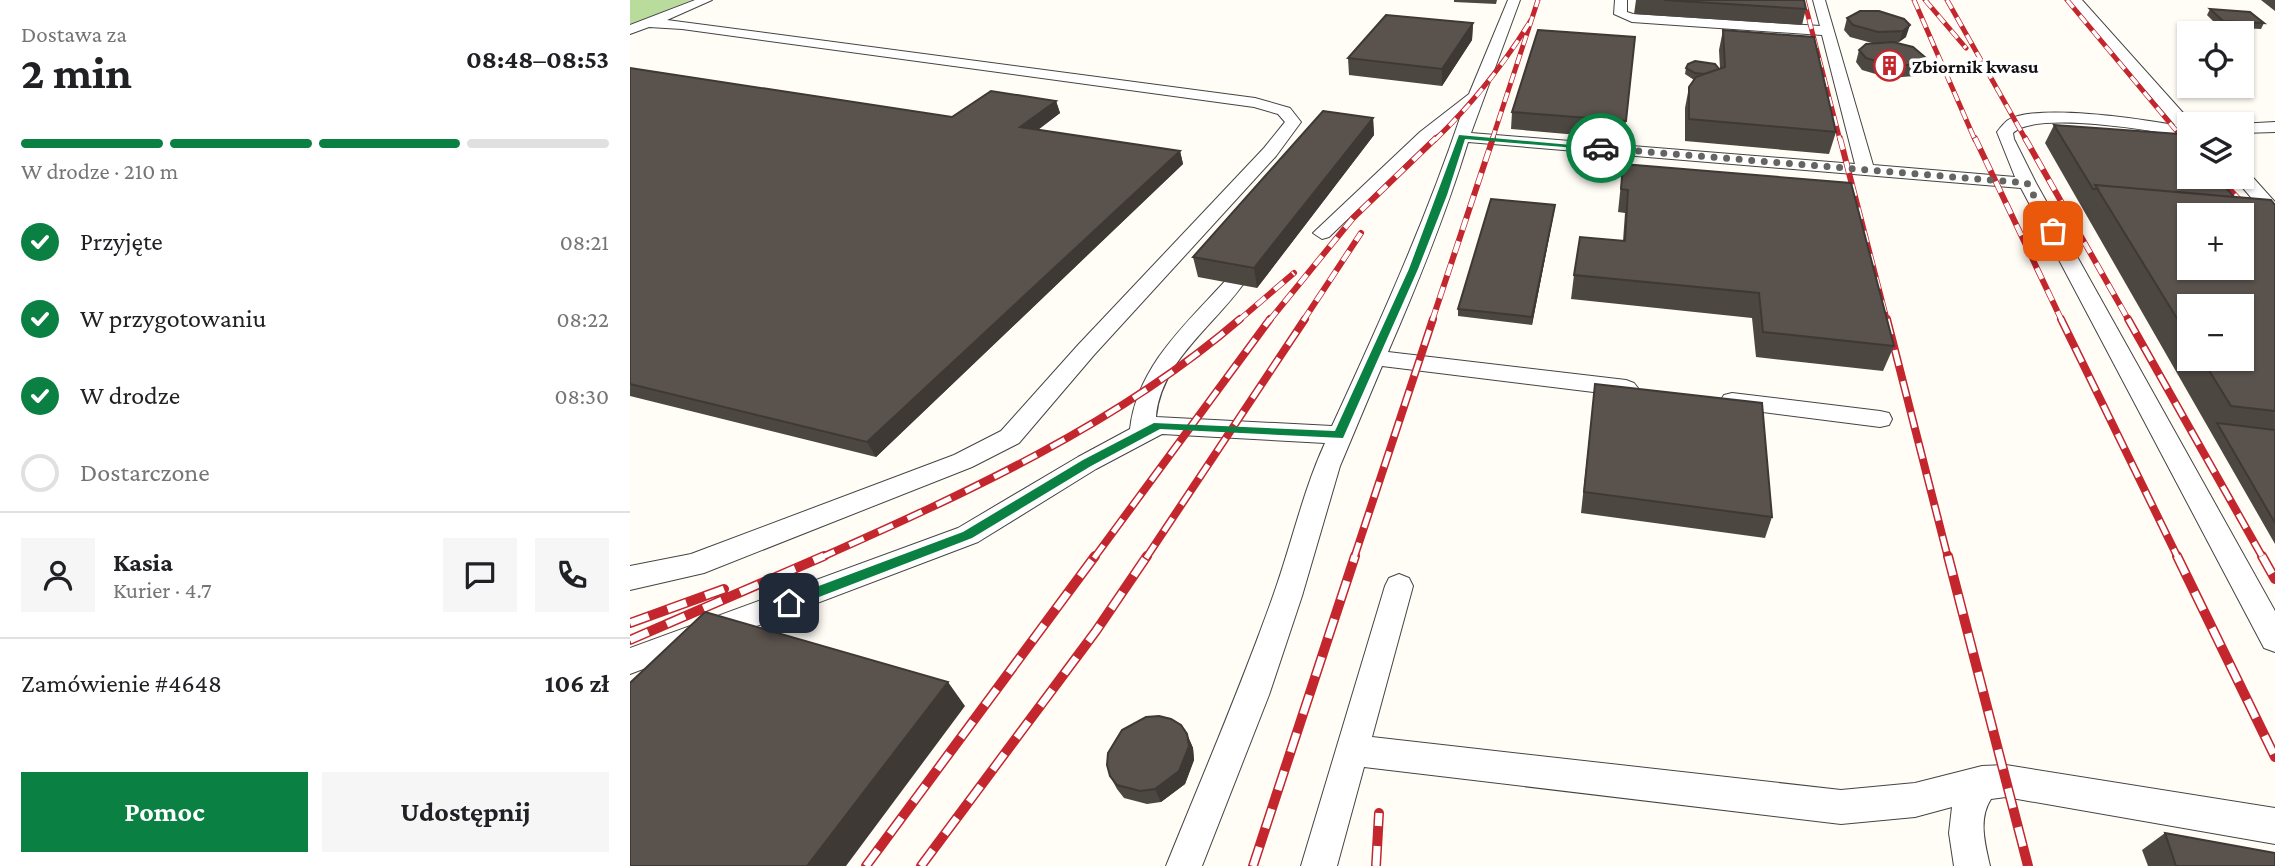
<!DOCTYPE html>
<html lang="pl">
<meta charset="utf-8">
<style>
:root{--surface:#fff;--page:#f6f6f6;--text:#202124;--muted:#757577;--line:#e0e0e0;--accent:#0b8043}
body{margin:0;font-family:"Crimson Pro",serif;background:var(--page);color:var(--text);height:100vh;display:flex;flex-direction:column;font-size:26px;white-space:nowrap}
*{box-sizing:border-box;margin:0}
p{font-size:23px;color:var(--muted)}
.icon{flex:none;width:38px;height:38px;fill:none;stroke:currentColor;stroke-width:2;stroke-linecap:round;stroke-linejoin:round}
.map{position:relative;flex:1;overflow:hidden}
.side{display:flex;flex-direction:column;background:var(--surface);width:630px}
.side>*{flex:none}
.tools{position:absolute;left:1547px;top:21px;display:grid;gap:14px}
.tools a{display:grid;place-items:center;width:77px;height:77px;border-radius:0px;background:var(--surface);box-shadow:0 2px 5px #0004;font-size:35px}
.pin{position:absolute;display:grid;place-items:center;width:60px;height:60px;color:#fff;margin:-30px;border-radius:14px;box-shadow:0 4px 10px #0006}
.courier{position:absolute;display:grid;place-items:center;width:70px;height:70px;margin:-35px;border:5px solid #0b8043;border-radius:50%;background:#fff;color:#222;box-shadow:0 2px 9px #0007}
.overview em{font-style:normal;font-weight:700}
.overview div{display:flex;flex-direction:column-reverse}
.overview{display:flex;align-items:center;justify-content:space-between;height:119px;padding:0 21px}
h1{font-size:46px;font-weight:700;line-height:52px}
.bar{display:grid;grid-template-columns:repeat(4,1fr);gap:10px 7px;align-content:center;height:84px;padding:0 21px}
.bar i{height:9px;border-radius:5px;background:var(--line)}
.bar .active{background:var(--accent)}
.bar p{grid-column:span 4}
.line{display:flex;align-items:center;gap:18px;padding:0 21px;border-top:2px solid var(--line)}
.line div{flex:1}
.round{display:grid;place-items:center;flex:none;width:74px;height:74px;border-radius:0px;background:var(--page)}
ol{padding:0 21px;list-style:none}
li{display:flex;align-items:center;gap:21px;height:77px}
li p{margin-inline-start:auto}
li .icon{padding:7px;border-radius:50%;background:var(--accent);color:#fff;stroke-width:4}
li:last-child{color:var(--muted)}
li i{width:38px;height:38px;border:4px solid var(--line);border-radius:50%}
.button{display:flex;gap:14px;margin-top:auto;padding:14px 21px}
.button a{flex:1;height:80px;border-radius:0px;background:var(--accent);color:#fff;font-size:28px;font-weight:700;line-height:80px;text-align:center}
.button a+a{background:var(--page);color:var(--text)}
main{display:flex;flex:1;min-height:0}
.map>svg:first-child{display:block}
.forest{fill:#b9dc9c}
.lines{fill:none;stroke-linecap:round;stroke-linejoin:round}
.service-casing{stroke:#444;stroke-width:2}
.service{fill:#fff;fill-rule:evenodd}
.rail-far3-casing{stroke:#c4262e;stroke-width:5}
.rail-far2-casing{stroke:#c4262e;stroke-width:6}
.rail-far1-casing{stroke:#c4262e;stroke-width:8}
.rail-casing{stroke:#c4262e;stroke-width:10}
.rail-far3{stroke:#fff;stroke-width:3.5;stroke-dasharray:10;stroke-linecap:butt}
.rail-far2{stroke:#fff;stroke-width:4.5;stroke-dasharray:12;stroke-linecap:butt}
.rail-far1{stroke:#fff;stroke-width:5;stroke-dasharray:16;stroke-linecap:butt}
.rail{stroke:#fff;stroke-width:7;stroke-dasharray:20;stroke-linecap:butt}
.wall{fill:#4d4742;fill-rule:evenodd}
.shaded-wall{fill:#3f3936}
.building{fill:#5a524d;stroke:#3f3936;stroke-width:2;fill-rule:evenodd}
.route{fill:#0b8043}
.done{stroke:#646461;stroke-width:7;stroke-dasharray:0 12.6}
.labels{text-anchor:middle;stroke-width:7;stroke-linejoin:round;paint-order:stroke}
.far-poi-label{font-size:19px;font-weight:bold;fill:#111;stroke:#fff;text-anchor:start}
</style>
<main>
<section class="side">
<div class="overview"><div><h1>2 min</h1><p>Dostawa za</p></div><em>08:48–08:53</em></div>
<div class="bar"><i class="active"></i><i class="active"></i><i class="active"></i><i></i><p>W drodze · 210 m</p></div>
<ol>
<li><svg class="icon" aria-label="check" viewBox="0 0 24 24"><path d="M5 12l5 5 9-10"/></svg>Przyjęte<p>08:21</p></li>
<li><svg class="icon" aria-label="check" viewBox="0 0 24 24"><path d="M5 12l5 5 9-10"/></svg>W przygotowaniu<p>08:22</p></li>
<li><svg class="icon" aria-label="check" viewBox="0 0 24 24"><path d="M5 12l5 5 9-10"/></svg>W drodze<p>08:30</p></li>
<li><i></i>Dostarczone</li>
</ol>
<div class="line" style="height:126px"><a class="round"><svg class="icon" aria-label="person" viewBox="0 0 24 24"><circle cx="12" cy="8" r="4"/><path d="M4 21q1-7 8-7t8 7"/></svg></a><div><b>Kasia</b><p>Kurier · 4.7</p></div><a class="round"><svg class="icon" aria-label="chat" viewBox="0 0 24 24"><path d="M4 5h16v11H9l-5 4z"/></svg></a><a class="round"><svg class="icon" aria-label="phone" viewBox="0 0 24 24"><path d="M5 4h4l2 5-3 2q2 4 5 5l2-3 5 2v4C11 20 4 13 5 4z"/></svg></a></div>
<div class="line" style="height:91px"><div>Zamówienie #4648</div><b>106 zł</b></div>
<div class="button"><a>Pomoc</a><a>Udostępnij</a></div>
</section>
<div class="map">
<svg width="1645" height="866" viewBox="0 0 1645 866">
<rect width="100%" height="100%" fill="#fffdf5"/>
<path class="forest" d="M0 0H61L0 25Z"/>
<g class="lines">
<defs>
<path id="service" d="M65 0H82L37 20 625 98 660 108 671 122 646 156 464 355 389 443 342 467 74 573 0 590V566L61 554 324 455 371 431 448 345 634 148 655 122 648 114 624 107 52 29 19 27 0 34V25Z
M878 0H890L841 133 1225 164 1192 35 1002 22 984 14 985 0H997V12L1003 14 1190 26 1183 0H1195L1243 165 1385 177 1367 132C1370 128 1374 123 1378 120 1407 103 1511 119 1545 125L1439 0H1452L1563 124H1559V138C1527 131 1406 110 1383 133L1384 139 1406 183 1645 611V652L1634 648 1391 188 838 142C816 214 788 283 758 352L996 380 1004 383 1008 388 1004 393 996 396 752 366 710 466 672 596 639 695 572 866H536C572 777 610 689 642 599 661 547 672 493 695 443L532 434 466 469 348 542 0 674V648L328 528 448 457 500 429C507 366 557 323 597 279H611L614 283C584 326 531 361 526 417L702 426C749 324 795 222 831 115L802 138 699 237 692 239 683 233 790 132 839 94Z
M1645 122V132L1612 133V124H1608Z
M1612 171 1618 172 1645 202V219L1638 217 1606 180 1604 177H1612Z
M1102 393 1250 411 1259 413 1262 419 1259 425 1250 427 1094 407 1090 401 1094 395Z
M769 574 779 578 783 586 742 737 1211 790 1285 783 1352 766 1376 765 1645 808V844L1376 797 1361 799C1348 819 1355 844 1360 866H1324L1319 833 1322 807 1285 817 1211 824 734 767 707 866H671L755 586 759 578Z"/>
</defs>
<use href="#service" class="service-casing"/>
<use href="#service" class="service"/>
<defs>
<path id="rail-far3" d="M1174 0 1210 140
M1284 0 1345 140
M1295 0 1336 48
M1317 0 1396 140
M1437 0 1554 140
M805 140C843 103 873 66 901 20
M862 140 908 0"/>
<path id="rail-far2" d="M1210 138 1257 321
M1345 138 1432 321
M1395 138 1499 321
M1552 138 1559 146
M1588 177 1645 238
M608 321 664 273
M639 321 723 218 806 138
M673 321 731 233
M802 321 863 138"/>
<path id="rail-far1" d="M1257 319 1318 558
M1431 319 1548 558
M1498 319 1633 558
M190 558C336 493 488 424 610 319
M464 558 640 319
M516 558 675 319
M724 558 803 319"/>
<path id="rail" d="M1318 556 1398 866
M1547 556 1645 757
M1632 556 1645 579
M0 623 94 589
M0 640 194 556
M236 866 465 556
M291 866 466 631 517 556
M623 866 725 556
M746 866 749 813"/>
</defs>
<use href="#rail-far3" class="rail-far3-casing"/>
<use href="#rail-far2" class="rail-far2-casing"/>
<use href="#rail-far1" class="rail-far1-casing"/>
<use href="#rail" class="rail-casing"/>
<use href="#rail-far3" class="rail-far3"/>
<use href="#rail-far2" class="rail-far2"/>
<use href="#rail-far1" class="rail-far1"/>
<use href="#rail" class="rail"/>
</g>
<path class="wall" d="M824 0H867L866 4 824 2Z
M1006 0H1174L1176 9 1172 25 1004 14Z
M1631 0H1645V11Z
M1580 9 1634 23 1631 29 1589 27 1577 15Z
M1217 18 1274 19 1276 37 1269 42 1266 43 1283 47 1292 70 1285 76 1259 78 1232 70 1226 62 1229 50 1242 43 1220 37 1214 30Z
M843 23 842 40 812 86 719 75 718 58Z
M1093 30 1206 132 1199 154 1055 141V108L1059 87 1064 80 1055 74 1056 68 1090 69 1089 50Z
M0 68 322 117 426 101 430 113 408 130 550 151 553 164 246 457 0 396Z
M882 112 996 121 993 139 881 129Z
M743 118 744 135 627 288 568 277 563 257Z
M1424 125 1604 197 1645 205V544L1415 143ZM1559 306 1612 359H1559Z
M993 164 1264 346 1253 371 1126 357 1122 318 941 299 944 275 993 241 995 213 988 212Z
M924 212 902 325 828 316V309Z
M965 384 1142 517 1135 538 951 513Z
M557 734 563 748 564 760 555 784 531 802 517 804 494 798 487 789 480 776Z
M1535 833 1645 866H1518L1512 850Z"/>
<path class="shaded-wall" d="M843 23 842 40 812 86V69Z
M1280 25 1276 37 1269 42 1273 31Z
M1296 58 1292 70 1285 76 1290 64Z
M426 101 430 113 394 140 390 127Z
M743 118 744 135 627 288 624 268Z
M550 151 553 164 246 457 237 442Z
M925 205 924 212 902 325V317Z
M318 682 335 706 216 866H177Z
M557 734 563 748 564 760 555 784 531 802 525 789Z"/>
<path class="building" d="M1034 0H1174L1176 9Z
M1580 9 1620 12 1634 23 1593 21Z
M1230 11H1249L1274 19 1280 25 1273 31 1248 32 1223 25 1217 18Z
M756 15 843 23 812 69 718 58Z
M908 30 1005 37 996 121 882 112Z
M1093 30 1184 37 1206 132 1059 119V87L1066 77 1095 67Z
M1263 42 1283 47 1296 58 1290 64 1263 66 1236 58 1229 50 1236 44Z
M1065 61 1085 64 1089 69 1074 74 1065 73 1056 68 1058 64Z
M0 68 322 117 361 91 426 101 390 127 550 151 237 442 0 384Z
M693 111 743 118 624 268 563 257Z
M1424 125 1549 134 1559 145V177H1587L1604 197 1465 185 1468 189H1463Z
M993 164 1221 183 1264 346 1133 332 1129 293 944 275 950 237 995 241 998 190 991 189Z
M1465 185 1641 200 1645 205V411L1601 406 1572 359H1612V306H1559V338ZM1559 215H1612V268H1559Z
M861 199 925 205 902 317 828 309Z
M965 384 1132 403 1142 517 954 492Z
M1587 423 1645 430V523Z
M75 612 318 682 177 866H0V683Z
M529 716 541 719 551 725 557 734 559 746 549 771 525 789 510 791 487 785 480 776 477 765 478 753 492 730 516 717Z
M1535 833 1645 853V866H1546Z"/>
<path class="route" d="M829 135 975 148 971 150 835 139 817 195 788 269 713 438 530 429 461 466 342 538 163 607H154V599L333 532 453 460 524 423 705 431 779 269Z"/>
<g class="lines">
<path class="done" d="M971 148 1397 183 1423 231"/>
</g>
<defs>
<symbol id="building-ring" viewBox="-11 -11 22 22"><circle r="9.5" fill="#fff" stroke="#c4262e" stroke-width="1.5"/><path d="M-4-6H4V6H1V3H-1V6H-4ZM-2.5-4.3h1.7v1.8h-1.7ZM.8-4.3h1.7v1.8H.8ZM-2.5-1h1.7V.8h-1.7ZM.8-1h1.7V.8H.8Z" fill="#c4262e"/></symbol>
</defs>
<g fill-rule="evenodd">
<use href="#building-ring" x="1242" y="48" width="35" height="35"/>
</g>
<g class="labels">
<g class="far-poi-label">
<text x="1282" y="73">Zbiornik kwasu</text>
</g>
</g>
</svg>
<div class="tools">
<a><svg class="icon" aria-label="locate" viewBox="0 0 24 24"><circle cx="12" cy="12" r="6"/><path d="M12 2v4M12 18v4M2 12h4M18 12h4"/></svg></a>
<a><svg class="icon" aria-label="layers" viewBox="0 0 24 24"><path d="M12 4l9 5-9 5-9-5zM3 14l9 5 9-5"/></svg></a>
<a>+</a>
<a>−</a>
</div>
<div class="pin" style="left:1423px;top:231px;background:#ea580c"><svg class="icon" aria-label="bag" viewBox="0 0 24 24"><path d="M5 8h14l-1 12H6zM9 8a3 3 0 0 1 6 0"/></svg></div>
<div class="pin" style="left:159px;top:603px;background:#1f2937"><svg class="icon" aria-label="home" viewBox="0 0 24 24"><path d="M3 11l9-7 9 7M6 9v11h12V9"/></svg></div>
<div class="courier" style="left:971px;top:148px"><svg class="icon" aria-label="car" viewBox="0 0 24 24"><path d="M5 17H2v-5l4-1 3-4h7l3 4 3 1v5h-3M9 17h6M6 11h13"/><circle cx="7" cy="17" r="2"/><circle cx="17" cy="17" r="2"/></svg></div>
</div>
</main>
